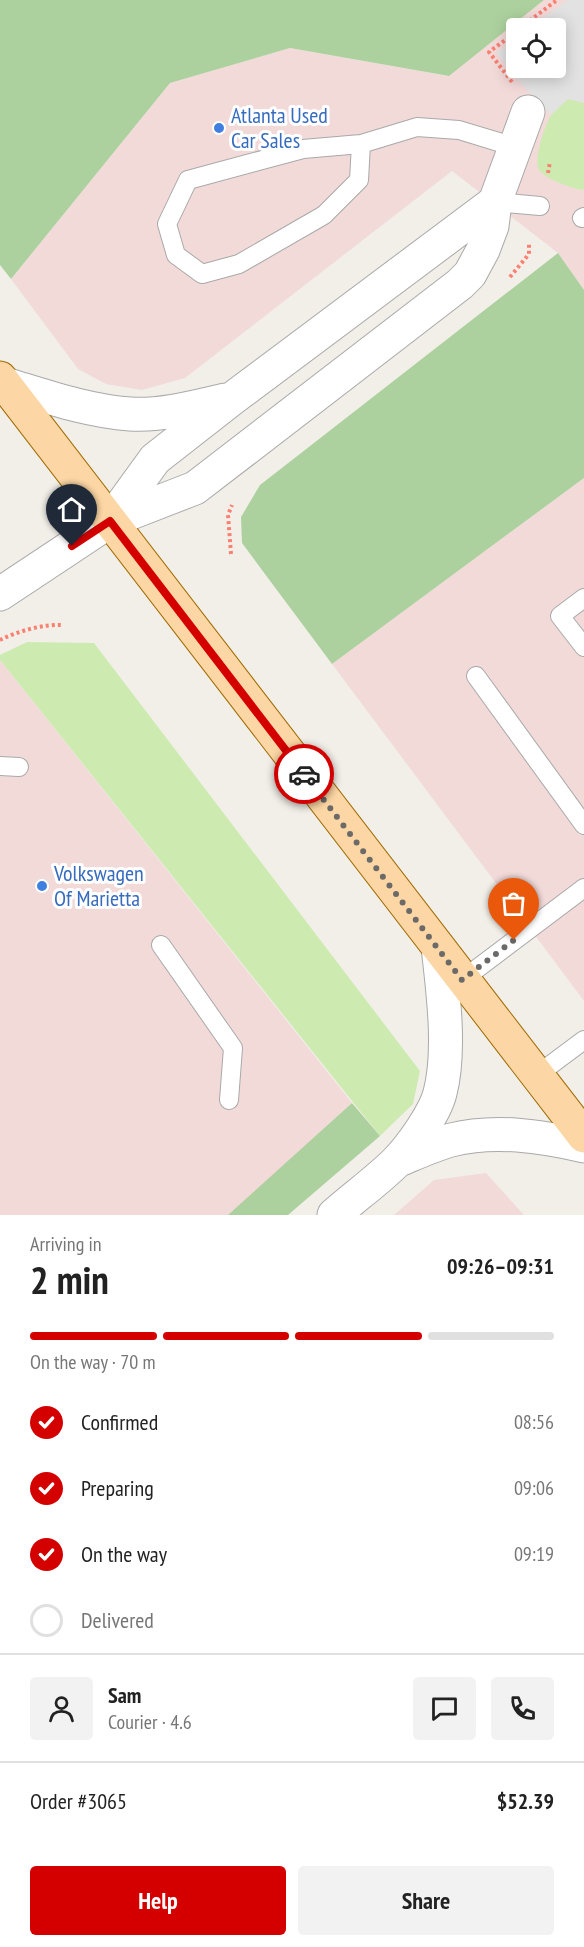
<!DOCTYPE html>
<meta charset="utf-8">
<style>
:root{--surface:#fff;--page:#f2f2f2;--text:#222;--muted:#767676;--line:#e0e0e0;--accent:#d40000}
body{margin:0;font-family:"PT Sans Narrow",sans-serif;background:var(--page);color:var(--text);height:100vh;display:flex;flex-direction:column;font-size:22px;white-space:nowrap}
*{box-sizing:border-box;margin:0}
p{font-size:20px;color:var(--muted)}
.icon{flex:none;width:33px;height:33px;fill:none;stroke:currentColor;stroke-width:2;stroke-linecap:round;stroke-linejoin:round}
.map{position:relative;height:1215px;overflow:hidden}
.side{display:flex;flex-direction:column;background:var(--surface);flex:1}
.side>*{flex:none}
.buttons{position:absolute;left:506px;top:18px;display:grid;gap:12px}
.buttons a{display:grid;place-items:center;width:60px;height:60px;border-radius:6px;background:var(--surface);box-shadow:0 3px 15px #0003;font-size:30px}
.pin{position:absolute;display:grid;place-items:center;width:51px;height:51px;color:#fff;margin:-62px -26px;border-radius:50% 50% 50% 0;rotate:-45deg;box-shadow:0 0 6px #0007}
.pin .icon{rotate:45deg}
.courier{position:absolute;display:grid;place-items:center;width:60px;height:60px;margin:-30px;border:4px solid #d40000;border-radius:50%;background:#fff;color:#222;box-shadow:0 2px 8px #0007}
.head em{font-style:normal;font-weight:800}
.head div{display:flex;flex-direction:column-reverse}
.head{display:flex;align-items:center;justify-content:space-between;height:102px;padding:0 30px}
h1{font-size:39px;font-weight:800;line-height:45px}
.bar{display:grid;grid-template-columns:repeat(4,1fr);gap:9px 6px;align-content:center;height:72px;padding:0 30px}
.bar i{height:8px;border-radius:4px;background:var(--line)}
.bar .active{background:var(--accent)}
.bar p{grid-column:span 4}
.line{display:flex;align-items:center;gap:15px;padding:0 30px;border-top:2px solid var(--line)}
.line div{flex:1}
.round{display:grid;place-items:center;flex:none;width:63px;height:63px;border-radius:6px;background:var(--page)}
ol{padding:0 30px;list-style:none}
li{display:flex;align-items:center;gap:18px;height:66px}
li p{margin-inline-start:auto}
li .icon{padding:6px;border-radius:50%;background:var(--accent);color:#fff;stroke-width:4}
li:last-child{color:var(--muted)}
li i{width:33px;height:33px;border:3px solid var(--line);border-radius:50%}
.primary-button{display:flex;gap:12px;margin-top:auto;padding:12px 30px}
.primary-button a{flex:1;height:69px;border-radius:6px;background:var(--accent);color:#fff;font-size:24px;font-weight:800;line-height:69px;text-align:center}
.primary-button a+a{background:var(--page);color:var(--text)}
.map>svg:first-child{display:block}
.commercial{fill:#f2dad9;fill-rule:evenodd}
.grass{fill:#cdebb0}
.forest{fill:#add19e}
.parking{fill:#e2e2e2}
.lines{fill:none;stroke-linecap:round;stroke-linejoin:round}
.service-casing{stroke:#a9a9a9;stroke-width:20}
.minor-casing{stroke:#a9a9a9;stroke-width:35}
.primary-casing{stroke:#a06b00;stroke-width:35}
.path{stroke:#fa8072;stroke-width:4;stroke-dasharray:3 3;stroke-linecap:butt}
.service{stroke:#fff;stroke-width:18}
.minor{stroke:#fff;stroke-width:33}
.primary{stroke:#fcd6a4;stroke-width:33}
.done{stroke:#6b6a68;stroke-width:6;stroke-dasharray:0 10.8}
.route{stroke:#d40000;stroke-width:8}
.shop-dot{fill:#3f7fe0;stroke:#fff;stroke-width:2}
.labels{text-anchor:middle;stroke-width:6;stroke-linejoin:round;paint-order:stroke}
.shop-label{font-size:22px;fill:#366cbe;stroke:#fff;text-anchor:start}
</style>
<div class="map">
<svg width="584" height="1215" viewBox="0 0 584 1215">
<rect width="100%" height="100%" fill="#f2efe9"/>
<path class="commercial" d="M544 0H584V290L558 253 452 171 185 378 142 390 106 384 78 369 11 279 170 83 290 48 448 76ZM516 28H555V68H516Z
M584 478V1001L332 664Z
M0 660 352 1103 230 1215H0Z
M486 1173 524 1215H394L434 1180Z"/>
<path class="grass" d="M568 99 584 103V189L582 190C569 187 547 180 539 170 533 160 545 125 551 115 555 109 562 104 568 99Z
M27 642 94 643 420 1071 413 1104 380 1136 0 660V655Z"/>
<path class="forest" d="M0 0H544L449 76 290 48 170 83 11 279 0 265Z
M558 253 584 290V478L332 664 242 543 241 517 260 485Z
M352 1103 380 1136 288 1215H228Z"/>
<path class="parking" d="M568 0H584V103L568 99 551 115 517 79 497 53 516 39V68H555V28H530Z"/>
<g class="lines">
<defs>
<path id="service" d="M361 144 359 180 324 215 239 264 202 274 176 255 167 224 188 180 303 149 361 144 417 127 459 130 515 147
M495 202 540 206
M582 218 584 217
M584 598 560 616 584 647
M476 676 584 825
M0 766 19 767
M161 945 233 1048 229 1100
M462 980 584 888
M537 1075 584 1040"/>
<path id="minor" d="M5 384C45 396 87 411 130 414 162 416 194 407 225 400
M110 521 155 459 233 398 495 202
M0 594 110 521 195 488 460 284 470 274 483 250 492 226 495 202 528 112
M399 1160C416 1153 433 1145 451 1140 494 1129 541 1136 584 1146
M334 1215C354 1197 377 1181 396 1162 411 1147 435 1113 440 1093 451 1051 443 991 438 947"/>
<path id="primary" d="M0 378 584 1136"/>
</defs>
<use href="#service" class="service-casing"/>
<use href="#minor" class="minor-casing"/>
<use href="#primary" class="primary-casing"/>
<path class="path" d="M520 28 557 0
M512 82 489 52 516 32
M548 173 550 162
M510 277 529 254V243
M231 554 228 515 232 505
M0 640C18 631 43 624 63 625"/>
<use href="#service" class="service"/>
<use href="#minor" class="minor"/>
<use href="#primary" class="primary"/>
</g>
<g class="lines">
<path class="done" d="M304 774 462 980 514 940"/>
<path class="route" d="M72 546 110 521 304 774"/>
</g>
<g class="shop-dot">
<circle cx="219" cy="128" r="6"/>
<circle cx="42" cy="886" r="6"/>
</g>
<g class="labels">
<g class="shop-label">
<text x="231" y="123">Atlanta Used<tspan x="231" dy="25">Car Sales</tspan></text>
<text x="54" y="881">Volkswagen<tspan x="54" dy="25">Of Marietta</tspan></text>
</g>
</g>
</svg>
<div class="buttons">
<a><svg class="icon" aria-label="locate" viewBox="0 0 24 24"><circle cx="12" cy="12" r="6"/><path d="M12 2v4M12 18v4M2 12h4M18 12h4"/></svg></a>
</div>
<div class="pin" style="left:514px;top:940px;background:#ea580c"><svg class="icon" aria-label="bag" viewBox="0 0 24 24"><path d="M5 8h14l-1 12H6zM9 8a3 3 0 0 1 6 0"/></svg></div>
<div class="pin" style="left:72px;top:546px;background:#1f2937"><svg class="icon" aria-label="home" viewBox="0 0 24 24"><path d="M3 11l9-7 9 7M6 9v11h12V9"/></svg></div>
<div class="courier" style="left:304px;top:774px"><svg class="icon" aria-label="car" viewBox="0 0 24 24"><path d="M5 17H2v-5l4-1 3-4h7l3 4 3 1v5h-3M9 17h6M6 11h13"/><circle cx="7" cy="17" r="2"/><circle cx="17" cy="17" r="2"/></svg></div>
</div>
<section class="side">
<div class="head"><div><h1>2 min</h1><p>Arriving in</p></div><em>09:26–09:31</em></div>
<div class="bar"><i class="active"></i><i class="active"></i><i class="active"></i><i></i><p>On the way · 70 m</p></div>
<ol>
<li><svg class="icon" aria-label="check" viewBox="0 0 24 24"><path d="M5 12l5 5 9-10"/></svg>Confirmed<p>08:56</p></li>
<li><svg class="icon" aria-label="check" viewBox="0 0 24 24"><path d="M5 12l5 5 9-10"/></svg>Preparing<p>09:06</p></li>
<li><svg class="icon" aria-label="check" viewBox="0 0 24 24"><path d="M5 12l5 5 9-10"/></svg>On the way<p>09:19</p></li>
<li><i></i>Delivered</li>
</ol>
<div class="line" style="height:108px"><a class="round"><svg class="icon" aria-label="person" viewBox="0 0 24 24"><circle cx="12" cy="8" r="4"/><path d="M4 21q1-7 8-7t8 7"/></svg></a><div><b>Sam</b><p>Courier · 4.6</p></div><a class="round"><svg class="icon" aria-label="chat" viewBox="0 0 24 24"><path d="M4 5h16v11H9l-5 4z"/></svg></a><a class="round"><svg class="icon" aria-label="phone" viewBox="0 0 24 24"><path d="M5 4h4l2 5-3 2q2 4 5 5l2-3 5 2v4C11 20 4 13 5 4z"/></svg></a></div>
<div class="line" style="height:78px"><div>Order #3065</div><b>$52.39</b></div>
<div class="primary-button"><a>Help</a><a>Share</a></div>
</section>
